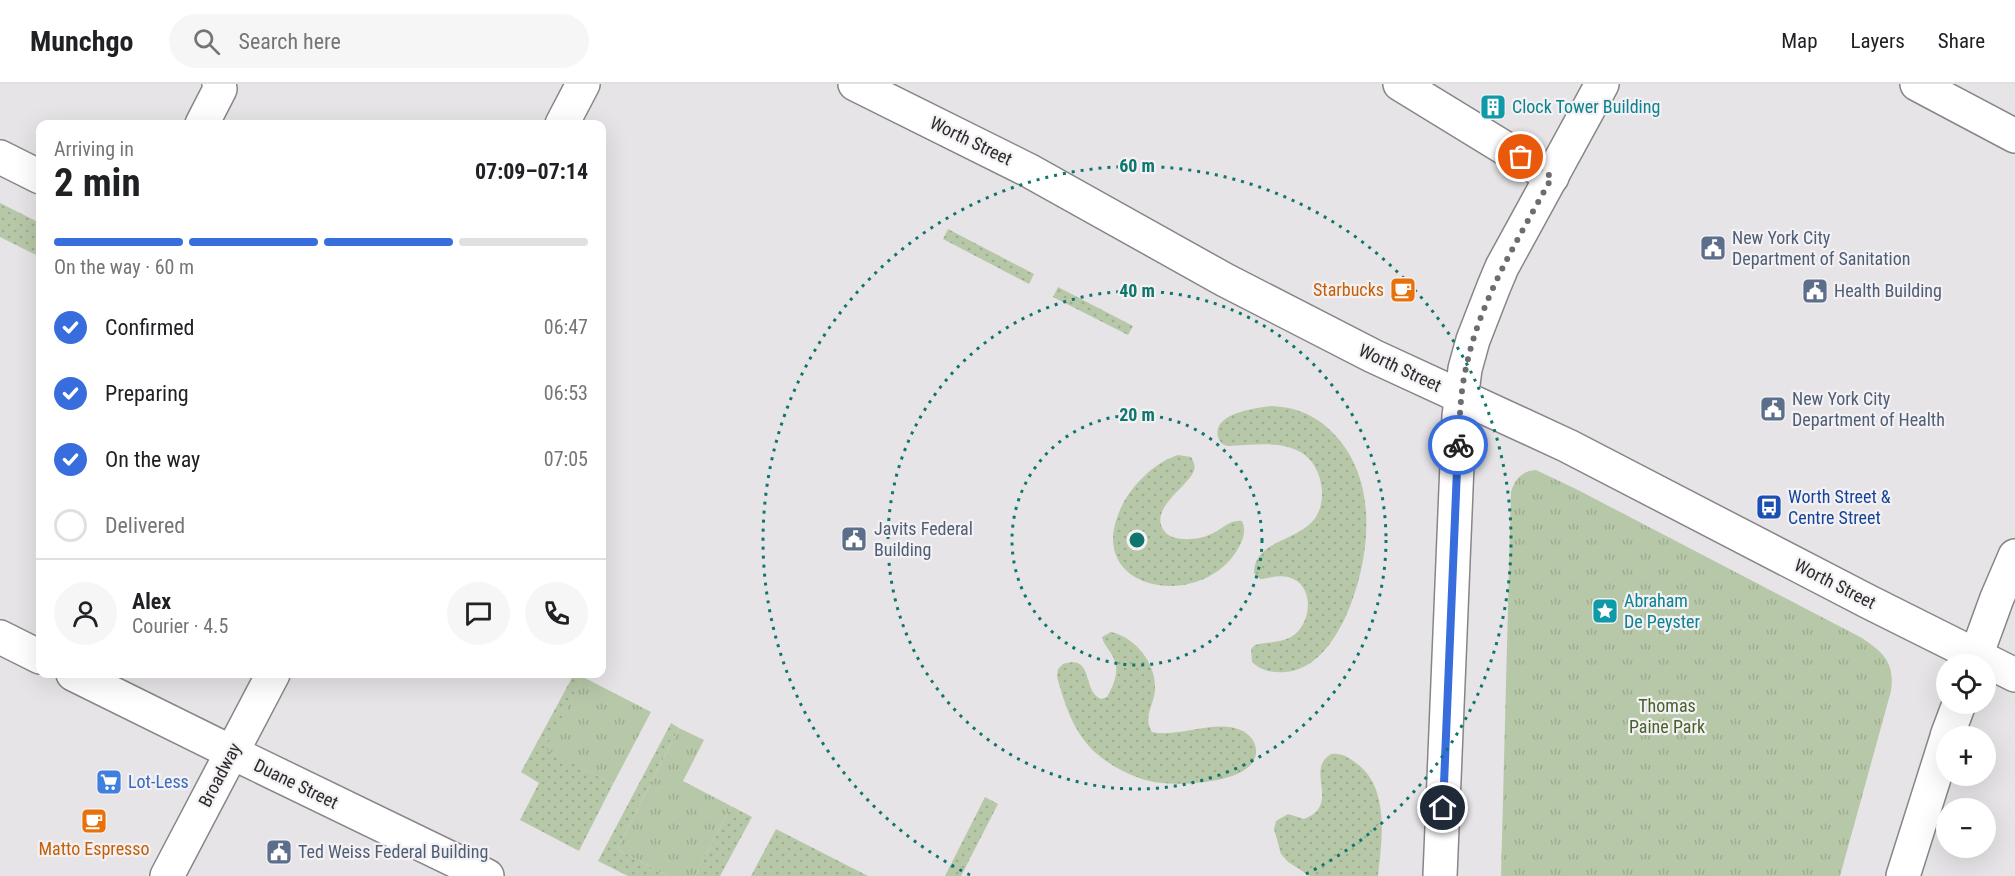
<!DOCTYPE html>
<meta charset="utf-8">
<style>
:root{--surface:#fff;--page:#f6f6f6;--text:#202124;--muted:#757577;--line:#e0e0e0;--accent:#376ddc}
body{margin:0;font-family:"Roboto Condensed",sans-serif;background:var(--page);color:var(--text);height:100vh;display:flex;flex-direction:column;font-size:22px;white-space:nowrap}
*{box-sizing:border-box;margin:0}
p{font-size:20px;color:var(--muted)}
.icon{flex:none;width:33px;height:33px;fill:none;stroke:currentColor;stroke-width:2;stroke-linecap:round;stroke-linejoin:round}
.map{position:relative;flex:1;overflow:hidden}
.drawer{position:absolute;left:36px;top:36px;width:570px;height:558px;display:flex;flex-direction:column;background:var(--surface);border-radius:12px;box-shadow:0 6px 24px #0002}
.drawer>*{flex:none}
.fabs{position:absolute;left:1936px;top:570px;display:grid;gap:12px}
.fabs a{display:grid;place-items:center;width:60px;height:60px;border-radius:50%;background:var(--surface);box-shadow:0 6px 24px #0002;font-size:30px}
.pin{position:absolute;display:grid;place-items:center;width:51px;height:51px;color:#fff;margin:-26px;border:3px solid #fff;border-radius:50%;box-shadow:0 2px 6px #0007}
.courier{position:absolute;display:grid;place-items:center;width:60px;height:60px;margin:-30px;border:4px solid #376ddc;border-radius:50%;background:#fff;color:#222;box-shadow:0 2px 8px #0007}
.overview em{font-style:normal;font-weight:700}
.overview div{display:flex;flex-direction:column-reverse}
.overview{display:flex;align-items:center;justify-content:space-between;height:102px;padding:0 18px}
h1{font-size:39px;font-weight:700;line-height:45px}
.bar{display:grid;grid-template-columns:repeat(4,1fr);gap:9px 6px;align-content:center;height:72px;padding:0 18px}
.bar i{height:8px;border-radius:4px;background:var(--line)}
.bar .on{background:var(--accent)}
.bar p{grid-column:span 4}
.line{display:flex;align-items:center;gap:15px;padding:0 18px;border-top:2px solid var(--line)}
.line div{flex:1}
.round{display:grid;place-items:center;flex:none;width:63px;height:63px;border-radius:32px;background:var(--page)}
ol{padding:0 18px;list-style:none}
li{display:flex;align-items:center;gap:18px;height:66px}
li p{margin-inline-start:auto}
li .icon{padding:6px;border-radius:50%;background:var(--accent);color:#fff;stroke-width:4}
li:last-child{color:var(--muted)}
li i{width:33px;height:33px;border:3px solid var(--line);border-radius:50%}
header{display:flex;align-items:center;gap:36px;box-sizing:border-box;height:84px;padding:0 30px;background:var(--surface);border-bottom:2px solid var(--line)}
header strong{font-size:28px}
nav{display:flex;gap:33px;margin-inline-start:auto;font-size:21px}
.search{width:420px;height:54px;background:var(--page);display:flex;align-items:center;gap:15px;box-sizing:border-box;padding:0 21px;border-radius:33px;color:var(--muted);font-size:22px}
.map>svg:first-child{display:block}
.grass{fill:url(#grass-dots)}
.park{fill:url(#park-tufts)}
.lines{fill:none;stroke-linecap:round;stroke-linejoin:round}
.minor-casing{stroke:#878588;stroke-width:36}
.major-casing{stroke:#878588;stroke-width:36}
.minor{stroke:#fff;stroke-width:33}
.major{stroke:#fff;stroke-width:33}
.done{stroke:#6e6c6e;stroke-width:6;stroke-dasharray:0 10.8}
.route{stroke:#376ddc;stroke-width:8}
.ring{fill:none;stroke:#0f766e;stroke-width:3;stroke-dasharray:3 6}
.labels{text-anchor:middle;stroke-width:4.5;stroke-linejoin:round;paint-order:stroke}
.culture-label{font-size:18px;fill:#0d838f;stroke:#f4f1f4;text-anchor:start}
.street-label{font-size:18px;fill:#2d2c2d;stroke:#f4f1f4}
.service-label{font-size:18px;fill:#4e5e75;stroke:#f4f1f4;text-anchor:start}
.food-label{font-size:18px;fill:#c56008;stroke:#f4f1f4;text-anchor:end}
.transit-label{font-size:18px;fill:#164399;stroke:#f4f1f4;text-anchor:start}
.park-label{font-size:18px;fill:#466228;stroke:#f4f1f4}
.shop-label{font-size:18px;fill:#366cbe;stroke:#f4f1f4;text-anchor:start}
.centre{fill:#0f766e;stroke:#f4f1f4;stroke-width:3}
.ring-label{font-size:18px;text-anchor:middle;font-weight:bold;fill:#0f766e;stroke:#f4f1f4;stroke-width:4.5;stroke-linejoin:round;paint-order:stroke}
</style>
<header>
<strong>Munchgo</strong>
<div class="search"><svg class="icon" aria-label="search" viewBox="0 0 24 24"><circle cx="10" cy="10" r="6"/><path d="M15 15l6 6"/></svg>Search here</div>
<nav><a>Map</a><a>Layers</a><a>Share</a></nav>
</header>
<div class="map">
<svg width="2015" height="792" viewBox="0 0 2015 792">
<defs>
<pattern id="grass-dots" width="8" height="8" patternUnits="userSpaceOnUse" patternTransform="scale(1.5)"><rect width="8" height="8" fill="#b7c8a8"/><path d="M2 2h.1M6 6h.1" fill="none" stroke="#9eac91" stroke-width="1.8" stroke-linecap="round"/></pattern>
<pattern id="park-tufts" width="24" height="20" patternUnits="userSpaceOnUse" patternTransform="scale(1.5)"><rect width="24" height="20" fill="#b7c8a8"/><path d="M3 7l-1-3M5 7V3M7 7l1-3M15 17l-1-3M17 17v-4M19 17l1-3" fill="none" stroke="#9eac91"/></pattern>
</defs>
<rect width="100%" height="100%" fill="#e6e4e7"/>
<path class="grass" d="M0 119 40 139V173L0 153Z
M948 145 1034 190 1029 200 943 155Z
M1058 203 1133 242 1128 251 1053 213Z
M1271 322C1295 323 1314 330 1332 348 1380 395 1371 475 1346 532 1334 557 1316 585 1286 588 1273 589 1261 587 1252 578L1251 565 1255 561C1267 558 1280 559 1291 553 1312 541 1316 500 1288 493 1279 491 1269 494 1260 495L1254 489C1254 451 1314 459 1321 420 1323 409 1322 400 1318 389 1303 352 1260 361 1228 362 1223 361 1220 359 1218 353 1212 329 1256 324 1271 322Z
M1178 371 1191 373C1193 377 1196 381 1194 386 1190 402 1146 425 1165 448 1173 458 1198 456 1209 451 1221 447 1229 435 1242 437 1246 446 1244 454 1239 463 1204 528 1083 509 1120 426 1130 403 1153 379 1178 371Z
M1111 548C1137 554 1157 581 1155 607 1153 623 1143 633 1152 648 1181 654 1217 634 1243 647 1251 652 1257 659 1256 669 1254 701 1172 703 1149 697 1130 692 1111 682 1097 670 1074 650 1065 621 1057 593L1058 585 1063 580C1095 570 1081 606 1101 615L1107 613C1113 602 1120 588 1114 575 1111 567 1104 562 1102 553Z
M574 590 583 593 546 665 613 700 579 767 520 736 539 699 521 688Z
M671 639 679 644 617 765 668 792H628L598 777Z
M1331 670C1342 669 1348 673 1356 679 1390 703 1382 756 1378 792H1310L1288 778 1281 770 1274 745 1276 737 1288 730 1304 735C1342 721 1304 686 1331 670Z
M985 713 998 720 961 792H945Z
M731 722 752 733 720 792H695Z
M776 745 868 792H751Z"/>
<path class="park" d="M1536 386 1576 405 1862 554C1884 569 1895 579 1891 607L1840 792H1501L1511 408C1515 395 1522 387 1536 386Z
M583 593 651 628 613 700 545 665Z
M679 644 704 656 683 697 731 722 695 792H668L617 765Z"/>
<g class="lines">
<defs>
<path id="minor" d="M855 0 1028 86 1225 196 1373 272 1568 362 1869 518 2015 591
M1400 0 1552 93
M1917 0 2015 52
M202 40 220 5 219 0
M0 73 40 93
M0 553 40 573
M73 590 231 668 487 792"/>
<path id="major" d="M562 40 583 0
M1973 580 1997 514 2015 472
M1947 652 1959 620
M167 792 273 590
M1440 792 1459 332 1465 285 1473 256 1494 202 1502 183 1602 0
M1903 792 1947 653"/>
</defs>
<use href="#minor" class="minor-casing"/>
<use href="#major" class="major-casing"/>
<use href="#minor" class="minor"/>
<use href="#major" class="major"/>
</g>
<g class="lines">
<path class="done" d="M1458 361C1460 335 1460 309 1466 284 1480 215 1519 154 1552 93L1521 73"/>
<path class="route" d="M1443 724 1458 361"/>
</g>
<g class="ring">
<circle cx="1137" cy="456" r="125"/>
<circle cx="1137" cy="456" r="249"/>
<path d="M970 791A374 374 0 1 1 1304 791"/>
</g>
<defs>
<symbol id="building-square" viewBox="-11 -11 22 22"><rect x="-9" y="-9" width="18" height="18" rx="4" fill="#0f9aa8" stroke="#f4f1f4"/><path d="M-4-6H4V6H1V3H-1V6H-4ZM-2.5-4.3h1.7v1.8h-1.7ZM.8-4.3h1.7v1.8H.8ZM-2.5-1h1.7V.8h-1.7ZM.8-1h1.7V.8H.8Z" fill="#fff"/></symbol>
<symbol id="civic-square" viewBox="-11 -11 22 22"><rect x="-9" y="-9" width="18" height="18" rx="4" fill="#5c6f8a" stroke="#f4f1f4"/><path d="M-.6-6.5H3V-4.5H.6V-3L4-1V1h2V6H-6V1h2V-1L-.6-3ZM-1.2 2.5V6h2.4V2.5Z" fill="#fff"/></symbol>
<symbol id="cafe-square" viewBox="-11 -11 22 22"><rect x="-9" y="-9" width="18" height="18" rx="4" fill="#e8710a" stroke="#f4f1f4"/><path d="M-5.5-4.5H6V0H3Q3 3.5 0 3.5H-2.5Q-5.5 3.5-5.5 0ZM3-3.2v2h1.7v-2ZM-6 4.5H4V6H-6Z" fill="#fff"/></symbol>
<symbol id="bus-square" viewBox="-11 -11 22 22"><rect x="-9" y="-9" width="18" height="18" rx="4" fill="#1a4fb4" stroke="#f4f1f4"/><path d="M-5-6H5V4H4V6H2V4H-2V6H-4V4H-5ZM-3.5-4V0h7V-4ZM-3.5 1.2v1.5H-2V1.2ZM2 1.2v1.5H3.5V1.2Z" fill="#fff"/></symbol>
<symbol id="sight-square" viewBox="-11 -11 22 22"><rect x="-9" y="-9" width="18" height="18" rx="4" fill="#0f9aa8" stroke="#f4f1f4"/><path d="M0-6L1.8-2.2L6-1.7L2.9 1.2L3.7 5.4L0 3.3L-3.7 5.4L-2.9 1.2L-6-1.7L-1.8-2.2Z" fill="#fff"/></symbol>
<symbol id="supermarket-square" viewBox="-11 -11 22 22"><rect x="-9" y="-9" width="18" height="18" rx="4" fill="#3f7fe0" stroke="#f4f1f4"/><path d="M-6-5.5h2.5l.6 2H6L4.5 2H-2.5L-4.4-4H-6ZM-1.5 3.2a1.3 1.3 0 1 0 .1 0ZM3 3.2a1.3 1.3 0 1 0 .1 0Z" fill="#fff"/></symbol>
</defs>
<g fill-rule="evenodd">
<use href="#building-square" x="1478" y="8" width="30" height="30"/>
<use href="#civic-square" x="1698" y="149" width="30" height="30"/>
<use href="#cafe-square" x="1388" y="191" width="30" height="30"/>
<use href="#civic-square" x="1800" y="192" width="30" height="30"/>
<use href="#civic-square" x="1758" y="310" width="30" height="30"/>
<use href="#bus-square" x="1754" y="408" width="30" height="30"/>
<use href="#civic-square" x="839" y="440" width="30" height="30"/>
<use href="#sight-square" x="1590" y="512" width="30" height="30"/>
<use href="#supermarket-square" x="94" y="683" width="30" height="30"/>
<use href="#cafe-square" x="79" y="722" width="30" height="30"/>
<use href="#civic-square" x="264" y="753" width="30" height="30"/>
</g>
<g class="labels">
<g class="culture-label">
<text x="1512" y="29">Clock Tower Building</text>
<text x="1624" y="523">Abraham<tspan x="1624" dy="21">De Peyster</tspan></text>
</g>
<g class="street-label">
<text transform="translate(971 57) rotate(26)" y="6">Worth Street</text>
<text transform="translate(1400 284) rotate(25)" y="6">Worth Street</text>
<text transform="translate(1835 500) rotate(27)" y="6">Worth Street</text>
<text transform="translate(220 691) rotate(-62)" y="6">Broadway</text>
<text transform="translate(296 700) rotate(26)" y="6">Duane Street</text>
</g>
<g class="service-label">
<text x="1732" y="160">New York City<tspan x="1732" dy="21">Department of Sanitation</tspan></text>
<text x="1834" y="213">Health Building</text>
<text x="1792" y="321">New York City<tspan x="1792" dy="21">Department of Health</tspan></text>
<text x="874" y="451">Javits Federal<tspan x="874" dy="21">Building</tspan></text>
<text x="298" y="774">Ted Weiss Federal Building</text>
</g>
<g class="food-label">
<text x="1384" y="212">Starbucks</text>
<text x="94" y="771" text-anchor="middle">Matto Espresso</text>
</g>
<g class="transit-label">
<text x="1788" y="419">Worth Street &amp;<tspan x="1788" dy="21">Centre Street</tspan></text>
</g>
<g class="park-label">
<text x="1667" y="628">Thomas<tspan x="1667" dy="21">Paine Park</tspan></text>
</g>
<g class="shop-label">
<text x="128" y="704">Lot-Less</text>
</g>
</g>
<circle cx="1137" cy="456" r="9" class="centre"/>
<g class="ring-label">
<text x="1137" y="88">60 m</text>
<text x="1137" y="213">40 m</text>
<text x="1137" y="337">20 m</text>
</g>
</svg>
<div class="fabs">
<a><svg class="icon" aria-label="locate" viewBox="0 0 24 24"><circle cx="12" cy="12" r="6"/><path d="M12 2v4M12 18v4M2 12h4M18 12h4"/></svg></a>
<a>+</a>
<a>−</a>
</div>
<div class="pin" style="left:1521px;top:73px;background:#ea580c"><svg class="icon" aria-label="bag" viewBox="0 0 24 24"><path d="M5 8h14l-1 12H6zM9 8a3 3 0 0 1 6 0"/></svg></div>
<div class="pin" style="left:1443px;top:724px;background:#1f2937"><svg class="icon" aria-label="home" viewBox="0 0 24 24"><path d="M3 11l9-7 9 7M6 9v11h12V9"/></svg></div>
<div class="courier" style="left:1458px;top:361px"><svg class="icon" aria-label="bike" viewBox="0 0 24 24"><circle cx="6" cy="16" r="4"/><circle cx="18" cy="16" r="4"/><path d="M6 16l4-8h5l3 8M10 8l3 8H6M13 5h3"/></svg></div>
<section class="drawer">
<div class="overview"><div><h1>2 min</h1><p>Arriving in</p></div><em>07:09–07:14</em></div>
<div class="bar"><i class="on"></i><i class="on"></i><i class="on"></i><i></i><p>On the way · 60 m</p></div>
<ol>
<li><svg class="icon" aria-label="check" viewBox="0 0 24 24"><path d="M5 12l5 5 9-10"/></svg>Confirmed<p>06:47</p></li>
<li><svg class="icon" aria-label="check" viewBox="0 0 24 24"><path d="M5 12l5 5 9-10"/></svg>Preparing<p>06:53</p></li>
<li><svg class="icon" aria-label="check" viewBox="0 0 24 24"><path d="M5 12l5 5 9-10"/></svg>On the way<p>07:05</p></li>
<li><i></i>Delivered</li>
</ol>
<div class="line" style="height:108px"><a class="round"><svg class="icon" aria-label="person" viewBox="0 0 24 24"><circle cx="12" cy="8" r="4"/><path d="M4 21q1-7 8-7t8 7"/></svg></a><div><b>Alex</b><p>Courier · 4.5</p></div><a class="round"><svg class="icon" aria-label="chat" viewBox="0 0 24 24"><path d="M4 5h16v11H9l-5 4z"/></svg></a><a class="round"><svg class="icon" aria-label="phone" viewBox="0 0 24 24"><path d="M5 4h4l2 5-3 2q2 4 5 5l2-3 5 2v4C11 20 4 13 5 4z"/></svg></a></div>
</section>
</div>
